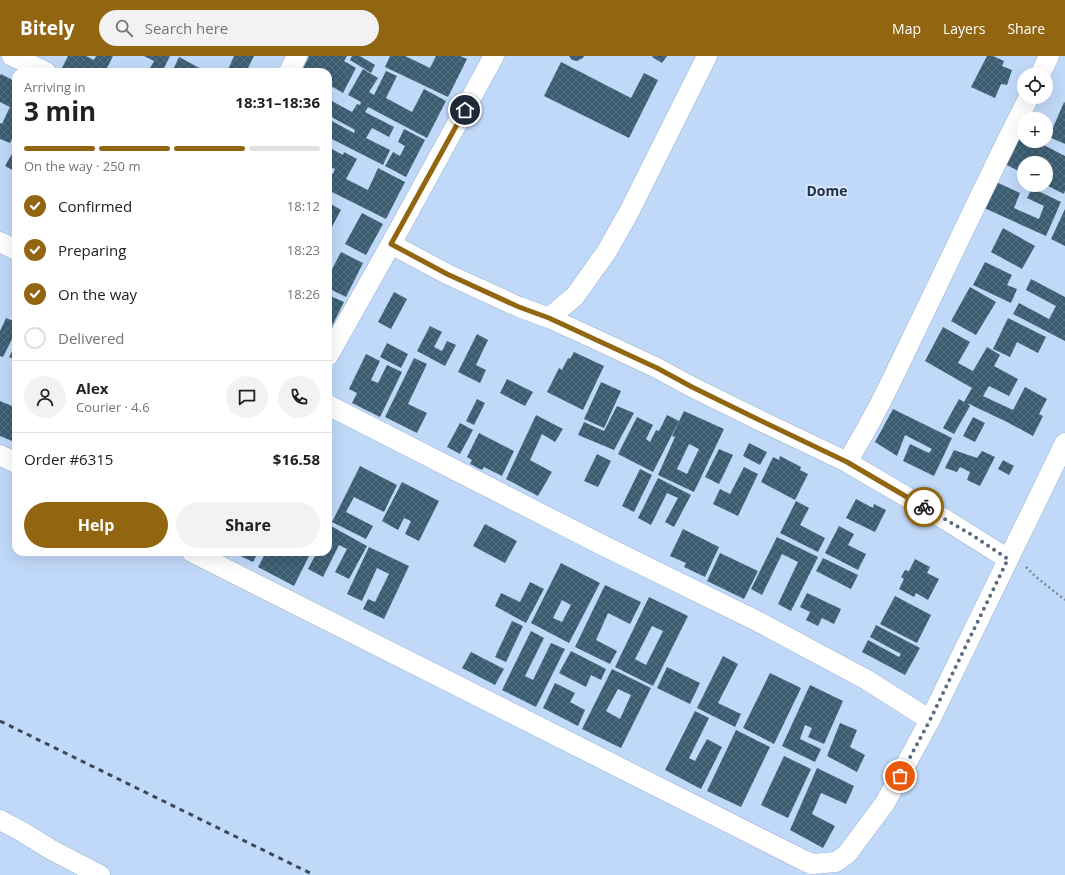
<!DOCTYPE html>
<meta charset="utf-8">
<style>
:root{--surface:#fff;--page:#f2f2f2;--text:#202124;--muted:#757577;--line:#e0e0e0;--accent:#926511}
body{margin:0;font-family:"Open Sans",sans-serif;background:var(--page);color:var(--text);height:100vh;display:flex;flex-direction:column;font-size:15px;white-space:nowrap}
*{box-sizing:border-box;margin:0}
p{font-size:13px;color:var(--muted)}
.icon{flex:none;width:22px;height:22px;fill:none;stroke:currentColor;stroke-width:2;stroke-linecap:round;stroke-linejoin:round}
.map{position:relative;flex:1;overflow:hidden}
.drawer{position:absolute;left:12px;top:12px;width:320px;height:488px;display:flex;flex-direction:column;background:var(--surface);border-radius:12px;box-shadow:0 4px 16px #0002}
.drawer>*{flex:none}
.fabs{position:absolute;left:1017px;top:12px;display:grid;gap:8px}
.fabs a{display:grid;place-items:center;width:36px;height:36px;border-radius:50%;background:var(--surface);box-shadow:0 4px 16px #0002;font-size:20px}
.pin{position:absolute;display:grid;place-items:center;width:34px;height:34px;color:#fff;margin:-17px;border:2px solid #fff;border-radius:50%;box-shadow:0 1px 4px #0007}
.courier{position:absolute;display:grid;place-items:center;width:40px;height:40px;margin:-20px;border:3px solid #926511;border-radius:50%;background:#fff;color:#222;box-shadow:0 1px 5px #0007}
.summary em{font-style:normal;font-weight:700}
.summary div{display:flex;flex-direction:column-reverse}
.summary{display:flex;align-items:center;justify-content:space-between;height:68px;padding:0 12px}
h1{font-size:26px;font-weight:700;line-height:30px}
.bar{display:grid;grid-template-columns:repeat(4,1fr);gap:6px 4px;align-content:center;height:48px;padding:0 12px}
.bar i{height:5px;border-radius:3px;background:var(--line)}
.bar .active{background:var(--accent)}
.bar p{grid-column:span 4}
.line{display:flex;align-items:center;gap:10px;padding:0 12px;border-top:1px solid var(--line)}
.line div{flex:1}
.round{display:grid;place-items:center;flex:none;width:42px;height:42px;border-radius:21px;background:var(--page)}
ol{padding:0 12px;list-style:none}
li{display:flex;align-items:center;gap:12px;height:44px}
li p{margin-inline-start:auto}
li .icon{padding:4px;border-radius:50%;background:var(--accent);color:#fff;stroke-width:4}
li:last-child{color:var(--muted)}
li i{width:22px;height:22px;border:2px solid var(--line);border-radius:50%}
.primary-button{display:flex;gap:8px;margin-top:auto;padding:8px 12px}
.primary-button a{flex:1;height:46px;border-radius:24px;background:var(--accent);color:#fff;font-size:16px;font-weight:700;line-height:46px;text-align:center}
.primary-button a+a{background:var(--page);color:var(--text)}
header{display:flex;align-items:center;gap:24px;box-sizing:border-box;height:56px;padding:0 20px;background:var(--accent);color:#fff}
header strong{font-size:19px}
nav{display:flex;gap:22px;margin-inline-start:auto;font-size:14px}
.search{width:280px;height:36px;background:var(--page);display:flex;align-items:center;gap:10px;box-sizing:border-box;padding:0 14px;border-radius:22px;color:var(--muted);font-size:15px}
.map>svg:first-child{display:block}
.building{fill:url(#building-cross-hatch);fill-rule:evenodd}
.lines{fill:none;stroke-linecap:round;stroke-linejoin:round}
.minor-casing{stroke:#99b0cf;stroke-width:21}
.path{stroke:#75869c;stroke-width:2.5;stroke-dasharray:2 3;stroke-linecap:butt}
.minor{stroke:#fff;stroke-width:20}
.rail{stroke:#3c4857;stroke-width:3;stroke-dasharray:5 5;stroke-linecap:butt}
.done{stroke:#5c6b7e;stroke-width:4;stroke-dasharray:0 7.2}
.route{stroke:#926511;stroke-width:5}
.labels{text-anchor:middle;stroke-width:4;stroke-linejoin:round;paint-order:stroke}
.quarter-label{font-size:14px;font-weight:bold;fill:#20334c;stroke:#d7e6f9}
</style>
<header>
<strong>Bitely</strong>
<div class="search"><svg class="icon" aria-label="search" viewBox="0 0 24 24"><circle cx="10" cy="10" r="6"/><path d="M15 15l6 6"/></svg>Search here</div>
<nav><a>Map</a><a>Layers</a><a>Share</a></nav>
</header>
<div class="map">
<svg width="1065" height="819" viewBox="0 0 1065 819">
<defs>
<pattern id="building-cross-hatch" width="8" height="8" patternUnits="userSpaceOnUse"><rect width="8" height="8" fill="#3b5d71"/><path d="M0 0l8 8M0 8l8-8" fill="none" stroke="#557182"/></pattern>
</defs>
<rect width="100%" height="100%" fill="#c1d9f9"/>
<path class="building" d="M68 0H86L94 4 96 0H113L105 16H60Z
M144 0H170L162 16H148L154 5Z
M234 0H254L246 16H227Z
M309 0H347L344 5 356 12 343 37 331 30 328 36V16H304L302 15Z
M352 0H360L375 9 371 17 350 4Z
M390 0H405L430 12 436 0H460L467 3 448 41 385 11Z
M569 0H584L583 2 577 5 572 4Z
M653 0H667L662 7 652 1Z
M987 0H993L1004 5 1002 10 1012 14 1007 29 1001 28 995 42 971 31Z
M179 1 207 16H176L173 14Z
M561 6 631 42 644 17 658 24 629 82 544 40Z
M363 13 378 22 369 36 374 39 386 15 397 20 386 42 412 56 424 33 446 45 427 82 368 51 365 56 394 71 389 81 372 72 366 82 390 94 383 109 328 81V63L354 77 355 74 328 59V43L352 56 357 48 360 49 361 46 348 39Z
M1 18 16 26V75L10 87 0 83V67L2 68 10 51 0 46V20Z
M1064 46 1065 47V88L1049 81Z
M404 73 425 84 406 121 385 110 393 96 400 100 405 90 398 86Z
M1019 77 1024 79V85H1036L1065 100V135L1064 138 1046 129V107H1024V118L1005 108Z
M328 91 343 99 344 96 357 103 346 123 368 134 378 112 405 126 386 163 328 134V115L333 118 335 113 328 110Z
M13 96 16 97V116L5 110Z
M994 125 1020 137 1014 152 1039 163 1044 150 1027 142 1032 132 1061 146 1046 180 982 151Z
M328 146 341 154 328 178Z
M1065 153V190L1051 183Z
M362 157 383 168 366 199 345 188Z
M1003 172 1035 190 1022 213 991 196Z
M341 196 363 207 346 241 328 232V221Z
M985 206 1012 219 1007 229 1017 233 1011 247 973 229Z
M1031 223 1065 241V285L1013 258 1019 247 1049 263 1056 250 1026 234Z
M970 231 996 246 976 279 951 265Z
M394 236 407 243 391 273 378 266Z
M328 239 344 246 328 278Z
M6 262 16 266V275L3 301 0 300V275Z
M1008 262 1046 281 1038 297 1017 286 1010 301 993 293Z
M430 270 442 276 434 291 442 295 447 285 456 289 445 310 417 295Z
M943 271 970 286 958 307 973 315 987 291 1000 299 994 310 1018 323 1009 340 989 330 983 340 1013 354 1025 331 1047 343 1039 358 1043 360 1033 380 1007 366 967 347 970 350 954 378 943 372 959 343 964 346 972 332 925 305Z
M477 278 488 284 476 309 486 314 480 327 458 316Z
M387 287 408 298 401 312 380 301Z
M16 288V304L9 301Z
M574 296 604 310 583 354 547 336 559 312 562 314 568 302 570 303Z
M366 298 380 305 371 324 378 327 387 309 402 316 380 361 352 347 357 337 349 333Z
M414 302 427 308 408 348 427 357 417 377 385 361Z
M507 323 533 336 525 350 500 337Z
M601 326 621 335 604 372 584 363Z
M16 341V376L12 385 0 380V345L12 350Z
M477 343 485 347 474 369 466 365Z
M617 350 634 357 614 394 578 379 584 366 604 375Z
M893 353 952 382 934 420 903 405 910 388 929 397 932 393 905 379 897 400 875 386Z
M684 355 724 373 694 436 658 419 675 381 672 380ZM689 388 699 393 687 418 677 413Z
M536 359 563 373 555 386 542 378 530 404 552 416 538 440 506 423Z
M667 359 679 365 653 416 618 398 637 361 653 369 646 383 650 386 656 374 659 375Z
M973 361 985 367 975 386 963 380Z
M460 367 473 374 460 398 447 391Z
M479 377 514 395 502 420 484 411 482 414 470 408 472 404 467 401Z
M749 387 767 396 760 409 743 400Z
M719 393 733 399 719 428 705 421Z
M954 394 977 402 982 395 995 401 980 430 967 424 970 416 960 411 957 416 945 412Z
M597 398 611 405 598 431 584 425Z
M780 400 801 411 800 414 808 418 795 444 761 426 773 401 779 404Z
M1003 404 1014 410 1009 419 998 413Z
M360 410 397 429 384 456 354 441 346 456 373 470 366 483 332 466Z
M744 411 758 418 738 460 713 448 720 433 730 438Z
M640 413 652 419 634 456 622 450Z
M658 422 691 439 674 471 665 466 678 442 667 437 651 469 638 462Z
M402 426 439 445 419 485 405 478 411 465 404 462 398 474 382 465Z
M856 443 873 452 874 448 886 454 875 476 846 462Z
M796 445 809 452 800 469 825 482 818 496 780 477Z
M485 468 517 485 505 507 473 490Z
M331 470 367 490 349 523 335 516 347 493 339 489 323 521 308 513 317 496H328V475Z
M839 470 854 478 848 489 866 498 858 514 825 497Z
M683 473 719 491 705 521 684 511 686 507 670 500Z
M777 481 818 501 791 555 778 548 798 506 782 498 762 539 751 533Z
M369 491 409 510 384 563 363 553 368 543 375 546 389 518 377 512 362 545 347 538Z
M232 496H258L253 506Z
M266 496H286L292 499 294 496H311L294 530 258 511Z
M720 497 758 515 744 543 707 525Z
M823 502 858 519 851 533 816 515Z
M915 503 930 511 927 517 939 523 928 544 916 537 914 541 899 533 904 523 901 521 905 514 909 515Z
M561 507 600 527 569 587 531 567ZM562 544 571 549 562 566 553 562Z
M530 526 544 533 526 567 495 550 501 537 520 546Z
M605 529 641 546 630 568 608 557 596 584 617 595 610 608 575 591Z
M807 537 841 553 834 568 822 562 818 570 806 564 810 556 800 551Z
M895 540 931 559 917 587 880 568Z
M649 541 688 560 653 630 615 611ZM652 570 663 575 646 609 635 603Z
M512 565 523 570 506 606 495 601Z
M876 569 920 592 905 619 862 596 868 584 899 601 901 598 870 581Z
M531 575 544 582 525 620 533 624 551 587 565 593 536 651 502 634Z
M571 595 606 613 601 624 591 619 586 631 559 617Z
M471 596 504 613 495 629 462 612Z
M723 600 738 608 718 647 741 658 735 671 697 652Z
M667 611 700 627 690 648 657 632Z
M612 613 651 632 621 692 582 673ZM618 633 631 639 620 663 606 655Z
M770 617 801 632 774 688 743 672Z
M555 627 575 637 570 646 585 654 578 670 543 652Z
M810 629 843 645 824 688 808 681 812 672 805 669 800 683 821 693 815 706 782 690Z
M695 655 709 662 689 702 695 705 707 683 722 691 701 733 665 714Z
M840 667 857 674 850 691 865 699 857 716 827 700Z
M736 674 770 691 741 751 707 735Z
M784 700 811 713 788 762 761 749Z
M817 712 854 730 846 748 821 737 812 758 835 770 823 792 790 774Z"/>
<g class="lines">
<defs>
<path id="minor" d="M12 0 46 16
M289 16 297 0
M1040 19 1049 0
M0 186 16 194
M391 188 447 218 519 251 549 262 593 282 657 312 692 331 763 366 847 406 946 464 1008 503
M549 262 575 240 607 195 629 156 707 0
M328 300 391 188 494 0
M328 349 602 489 757 565 867 624 930 664
M0 399 16 407
M847 406C872 366 892 324 912 282 951 202 988 121 1029 41
M192 496 803 804 812 808 836 806 847 798 885 747 930 664 1065 387
M0 764 21 775 50 793 100 819"/>
</defs>
<use href="#minor" class="minor-casing"/>
<path class="path" d="M1026 511 1036 521 1065 544"/>
<use href="#minor" class="minor"/>
<path class="rail" d="M0 665 314 819"/>
</g>
<g class="lines">
<path class="done" d="M900 720 930 664 1008 503 972 479 924 451"/>
<path class="route" d="M465 54 391 188 447 218 519 251 549 262 657 312 692 331 749 359 847 406 924 451"/>
</g>
<g class="labels">
<g class="quarter-label">
<text x="827" y="140">Dome</text>
</g>
</g>
</svg>
<div class="fabs">
<a><svg class="icon" aria-label="locate" viewBox="0 0 24 24"><circle cx="12" cy="12" r="6"/><path d="M12 2v4M12 18v4M2 12h4M18 12h4"/></svg></a>
<a>+</a>
<a>−</a>
</div>
<div class="pin" style="left:900px;top:720px;background:#ea580c"><svg class="icon" aria-label="bag" viewBox="0 0 24 24"><path d="M5 8h14l-1 12H6zM9 8a3 3 0 0 1 6 0"/></svg></div>
<div class="pin" style="left:465px;top:54px;background:#1f2937"><svg class="icon" aria-label="home" viewBox="0 0 24 24"><path d="M3 11l9-7 9 7M6 9v11h12V9"/></svg></div>
<div class="courier" style="left:924px;top:451px"><svg class="icon" aria-label="bike" viewBox="0 0 24 24"><circle cx="6" cy="16" r="4"/><circle cx="18" cy="16" r="4"/><path d="M6 16l4-8h5l3 8M10 8l3 8H6M13 5h3"/></svg></div>
<section class="drawer">
<div class="summary"><div><h1>3 min</h1><p>Arriving in</p></div><em>18:31–18:36</em></div>
<div class="bar"><i class="active"></i><i class="active"></i><i class="active"></i><i></i><p>On the way · 250 m</p></div>
<ol>
<li><svg class="icon" aria-label="check" viewBox="0 0 24 24"><path d="M5 12l5 5 9-10"/></svg>Confirmed<p>18:12</p></li>
<li><svg class="icon" aria-label="check" viewBox="0 0 24 24"><path d="M5 12l5 5 9-10"/></svg>Preparing<p>18:23</p></li>
<li><svg class="icon" aria-label="check" viewBox="0 0 24 24"><path d="M5 12l5 5 9-10"/></svg>On the way<p>18:26</p></li>
<li><i></i>Delivered</li>
</ol>
<div class="line" style="height:72px"><a class="round"><svg class="icon" aria-label="person" viewBox="0 0 24 24"><circle cx="12" cy="8" r="4"/><path d="M4 21q1-7 8-7t8 7"/></svg></a><div><b>Alex</b><p>Courier · 4.6</p></div><a class="round"><svg class="icon" aria-label="chat" viewBox="0 0 24 24"><path d="M4 5h16v11H9l-5 4z"/></svg></a><a class="round"><svg class="icon" aria-label="phone" viewBox="0 0 24 24"><path d="M5 4h4l2 5-3 2q2 4 5 5l2-3 5 2v4C11 20 4 13 5 4z"/></svg></a></div>
<div class="line" style="height:52px"><div>Order #6315</div><b>$16.58</b></div>
<div class="primary-button"><a>Help</a><a>Share</a></div>
</section>
</div>
